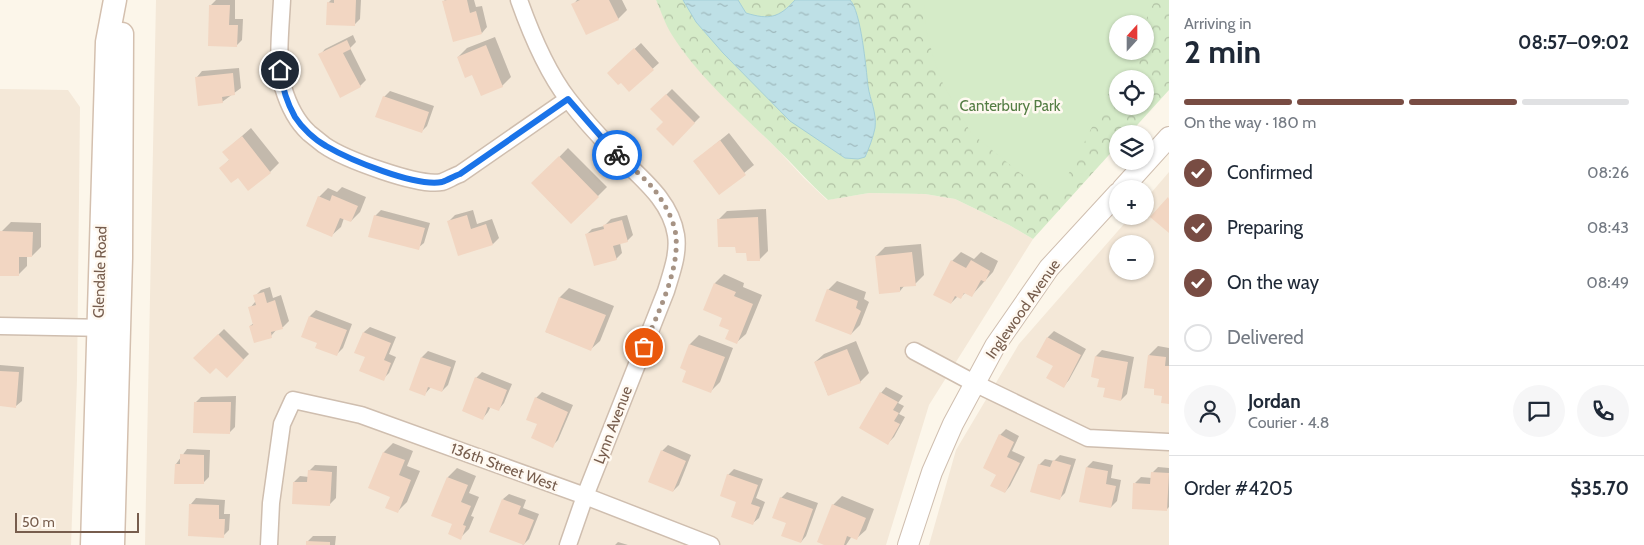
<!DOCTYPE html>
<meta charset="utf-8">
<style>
:root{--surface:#fff;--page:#f6f6f7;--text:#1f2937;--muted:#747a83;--line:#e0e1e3;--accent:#784c43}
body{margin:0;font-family:Cabin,sans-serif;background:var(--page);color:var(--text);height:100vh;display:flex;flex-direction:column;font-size:19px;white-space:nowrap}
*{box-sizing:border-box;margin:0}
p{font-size:16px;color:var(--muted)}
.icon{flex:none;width:28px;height:28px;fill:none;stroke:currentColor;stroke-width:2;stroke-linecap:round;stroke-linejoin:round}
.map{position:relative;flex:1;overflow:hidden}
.details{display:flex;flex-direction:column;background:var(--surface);width:475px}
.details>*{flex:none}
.needle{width:32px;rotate:21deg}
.buttons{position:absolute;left:1109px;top:15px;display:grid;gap:10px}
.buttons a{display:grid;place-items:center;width:45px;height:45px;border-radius:50%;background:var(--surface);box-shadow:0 1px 4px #0004;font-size:25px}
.scale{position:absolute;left:15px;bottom:12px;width:124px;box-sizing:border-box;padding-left:5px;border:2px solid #775d4d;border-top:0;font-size:14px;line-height:18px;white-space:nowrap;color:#775d4d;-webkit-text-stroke:4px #fff9f1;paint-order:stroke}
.pin{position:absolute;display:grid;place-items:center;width:42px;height:42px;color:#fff;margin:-21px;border:2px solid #fff;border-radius:50%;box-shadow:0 1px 5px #0007}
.courier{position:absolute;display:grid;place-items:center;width:50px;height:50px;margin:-25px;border:4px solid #1a73e8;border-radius:50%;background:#fff;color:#222;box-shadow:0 1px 6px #0007}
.overview em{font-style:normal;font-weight:800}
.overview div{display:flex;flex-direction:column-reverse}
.overview{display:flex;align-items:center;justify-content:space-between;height:85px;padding:0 15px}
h1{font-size:32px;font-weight:800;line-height:38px}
.bar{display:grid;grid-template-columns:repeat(4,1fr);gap:8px 5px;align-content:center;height:60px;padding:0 15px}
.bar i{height:6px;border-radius:4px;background:var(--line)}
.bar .selected{background:var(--accent)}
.bar p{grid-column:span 4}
.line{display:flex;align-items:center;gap:12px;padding:0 15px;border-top:1px solid var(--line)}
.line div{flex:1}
.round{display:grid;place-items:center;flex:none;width:52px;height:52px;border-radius:26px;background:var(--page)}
ol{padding:0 15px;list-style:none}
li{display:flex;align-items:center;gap:15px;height:55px}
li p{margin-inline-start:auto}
li .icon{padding:5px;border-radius:50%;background:var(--accent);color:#fff;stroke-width:4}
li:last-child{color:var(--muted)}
li i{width:28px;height:28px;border:2px solid var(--line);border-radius:50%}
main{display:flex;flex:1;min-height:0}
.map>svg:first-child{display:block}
.residential{fill:#f4e8d8;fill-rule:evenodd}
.park{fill:url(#park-crowns);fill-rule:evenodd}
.pitch{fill:#d5ebc8}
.water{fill:url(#water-ripples);stroke:#a4cfd8}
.shadow{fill:#0003}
.building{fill:#f2d6c2}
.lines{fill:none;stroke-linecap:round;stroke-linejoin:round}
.minor-casing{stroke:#cfbeaf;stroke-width:19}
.tertiary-casing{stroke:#cfbeaf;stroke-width:22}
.secondary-casing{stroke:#d4c0af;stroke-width:25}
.minor{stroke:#fff;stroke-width:16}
.tertiary{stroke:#fff;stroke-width:20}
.secondary{stroke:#fff;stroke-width:22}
.done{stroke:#a69384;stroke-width:5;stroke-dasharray:0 9}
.route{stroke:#1a73e8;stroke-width:6}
.labels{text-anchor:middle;stroke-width:5;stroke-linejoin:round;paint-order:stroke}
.park-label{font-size:15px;fill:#547d44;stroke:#fff9f1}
.street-label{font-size:15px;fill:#775d4d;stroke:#fff9f1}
</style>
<main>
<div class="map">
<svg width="1169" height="545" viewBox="0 0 1169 545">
<defs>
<pattern id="park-crowns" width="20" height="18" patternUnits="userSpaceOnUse" patternTransform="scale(1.25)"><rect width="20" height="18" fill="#d5ebc8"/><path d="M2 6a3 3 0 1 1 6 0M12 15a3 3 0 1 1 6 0" fill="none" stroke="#b2c2a5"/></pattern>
<pattern id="water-ripples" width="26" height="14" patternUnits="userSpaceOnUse" patternTransform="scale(1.25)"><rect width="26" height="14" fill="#bee0e6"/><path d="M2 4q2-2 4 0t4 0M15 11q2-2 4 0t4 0" fill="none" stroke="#9fb9bd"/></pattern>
</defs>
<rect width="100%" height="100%" fill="#fcf6ea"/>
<path class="residential" d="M156 0H656L672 34 695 66 732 105 778 150 804 178 827 200 869 193 925 194 955 199 1009 225 1033 239 929 405 886 545H145Z
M0 89 68 90 80 107 77 380 71 545H0Z
M1169 172V545H929L956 450 1019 344 1131 216H1145V200ZM1118 244H1145V271H1118Z"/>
<path class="park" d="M656 0H1169V90L1129 134H1118L1117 146 1033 239 1009 225 955 199 925 194 869 193 828 200C810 184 794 165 776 148 740 112 699 78 672 35 665 24 661 11 656 0ZM1118 24H1145V51H1118ZM1118 79H1145V106H1118Z"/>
<path class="pitch" d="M924 0H1155L1144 24H1118V51H1130L1060 191 1040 184 1020 173 971 133 943 84 934 60 926 29Z"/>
<path class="water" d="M683 0H738L746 13C769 20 779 18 795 0H850C861 11 866 68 868 86 870 100 877 113 875 128 873 138 869 148 865 157L858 159 845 158 790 121 723 53 696 22Z"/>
<path class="shadow" d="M216 0H235V19H243L242 40 236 46 211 5Z
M331 0H361L360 19 354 25 328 3Z
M445 0H474L476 7 482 6 487 27 482 33 443 2Z
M577 0H622L627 10 618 19 573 5Z
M353 35 356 42 350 48 366 80 360 86 320 55 325 49Z
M495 37 511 77 502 86 458 57 467 48Z
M641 43 659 63 629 90 621 81 615 67Z
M239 68 241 88 222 102 197 77 202 71Z
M672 89 700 117 673 144 665 122 652 109Z
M390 91 434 106 427 126 421 132 384 97Z
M251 128 279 163 270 172 238 176 221 168 230 159 224 152Z
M729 133 754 165 719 193 695 161Z
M568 148 607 187 571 223 533 184Z
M342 187 366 197 360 212 351 221 344 218 341 227 332 235 319 197 328 188 337 192Z
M766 209 768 251 759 260 736 246 718 220 727 211Z
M381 210 430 223 424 243 418 248 375 216Z
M473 210 477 224 492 219 499 238 493 244 449 221 455 215Z
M627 215 633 235 627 241 620 243 622 253 616 259 586 235 592 229 604 226 611 219Z
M11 222 41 223V247L32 256H27V266L18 275 0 274 2 231Z
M921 244 924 275 915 284 905 285 900 291 876 256 885 247Z
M961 252 974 259 981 252 998 261 993 272 972 295 966 292 961 297 958 296 951 303 952 261Z
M724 274 744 283 743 287 762 295 746 334 737 342 730 329 715 283Z
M837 281 866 292 864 299 869 302 860 325 851 334 828 290Z
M270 287 273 298 281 295 289 321 283 327 277 329 271 336 250 326 254 323 250 308 255 302V296L261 290Z
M569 288 614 306 600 341 591 349 546 332 560 297Z
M316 310 352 324 343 348 337 354 319 343 303 336 310 316Z
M370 327 396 337 389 354 396 357 389 373 383 379 366 356 364 332Z
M224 329 249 354 227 376 216 366 195 358Z
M1054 331 1086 349 1069 380 1064 386 1055 365 1038 356 1048 337Z
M699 335 733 348 720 382 711 391 688 370 682 368 690 344Z
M856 341 869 373 860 382 828 395 815 362 824 354Z
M1158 346 1169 348V403L1163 395 1149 355Z
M1102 350 1134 357 1127 394 1121 400 1106 387 1100 378 1096 356Z
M428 351 456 361 448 385 442 391 431 387 425 394 411 389 422 357Z
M0 365 24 367 22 401 16 406 0 405Z
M482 372 512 384 504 403 499 409 491 406 488 412 483 418 476 378Z
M886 387 903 396 898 403 904 406 899 414 905 417 894 437 888 443 881 393Z
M542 392 573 405 558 440 552 446 539 424 536 398Z
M236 396 235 427 229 433 195 403 201 397Z
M1006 429 1019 436 1012 451 1025 457 1010 486 1005 492 997 474 1000 435Z
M393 443 413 451 407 466 420 471 407 502 398 511 392 496 370 487 384 452Z
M668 445 691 455 679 485 673 491 662 451Z
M187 449 210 450 209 477 203 483 176 464Z
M1060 455 1076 459 1065 493 1059 499 1039 465 1045 459 1054 461Z
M1093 461 1113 465 1111 478 1121 480 1117 501 1111 507 1087 467Z
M315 465 337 466 336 498 330 504 294 482 300 476 309 477V471Z
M1158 467 1169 468V507L1166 510 1135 483 1141 477 1152 478V473Z
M457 468 476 476 469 493 479 497 471 516 474 517 469 529 460 538 453 524 448 477Z
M734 469 763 479 756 498 765 502 759 518 753 523 738 501 728 475Z
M787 492 818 503 806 536 801 542 787 522 781 498Z
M509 494 526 500 523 508 539 514 529 539 523 545 503 499Z
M842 496 874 509 866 530 857 538 852 536 846 545H827L833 505Z
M196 498 225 500 224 514H230L229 530 223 536 191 504Z
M313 536H336L335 545H307V542Z
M618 542 628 545H615Z"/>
<path class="building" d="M334 0H356L355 26 326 25 327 2 334 3Z
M447 0H467L470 13 476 11 482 34 453 42 442 1Z
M580 0H609L619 20 586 35 571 4Z
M209 5H230L229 25H238L237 47 208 46Z
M347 40 351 49 343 53 361 87 340 98 318 54Z
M486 45 503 87 481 96 472 75 465 78 457 57Z
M634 48 654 70 629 92 621 83 618 85 607 73Z
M233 73 235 95 222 97 223 103 198 106 195 77Z
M666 94 695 123 673 146 656 129 663 122 650 109Z
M383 96 429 112 422 133 375 117Z
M242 136 271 173 248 191 238 178 231 183 219 168 229 160 222 152Z
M720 140 746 175 719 195 693 161Z
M559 156 599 197 571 224 531 183Z
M332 195 358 206 351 222 340 218 332 237 306 226 318 196 330 201Z
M1168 197 1169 199V233L1150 217Z
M374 215 425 228 419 250 368 237Z
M467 215 471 229 486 224 493 245 458 256 447 221Z
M758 217 760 261H747L746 253H736L735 247H718L717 219Z
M622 220 628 242 613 246 617 260 594 266 585 234 604 229 603 225Z
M0 231 33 232 32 257H19V276H0Z
M912 252 916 286 900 287V292L879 294 875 256Z
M951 260 966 268 971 260 990 271 985 282 981 280 972 297 964 293 961 299 955 296 951 304 933 295Z
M714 283 736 292 734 296 753 304 737 344 725 339 729 330 719 326 722 318 703 310Z
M827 289 858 301 856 308 861 311 851 335 815 321Z
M264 292 267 303 275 300 283 329 271 332 272 338 254 343 249 326 253 325 248 307 256 305 253 295Z
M559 297 606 315 591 351 545 332Z
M309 316 347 330 337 356 315 348 317 343 301 337Z
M363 332 391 343 384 360 391 363 384 381 359 371 365 357 354 353Z
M218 334 244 360 227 378 216 368 210 374 193 358Z
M1047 337 1081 355 1064 388 1046 378 1053 366 1036 357Z
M689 344 725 357 711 393 682 382 686 371 680 368Z
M847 349 861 383 828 396 814 362Z
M1148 355 1166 357 1165 366H1169V404L1161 403 1162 396 1154 395V389L1144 388Z
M1095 356 1128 362 1121 401 1103 397 1105 388 1097 387 1099 379 1091 377Z
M421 357 451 367 442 392 428 387 425 396 409 390Z
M0 371 19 372 16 408 0 406Z
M475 377 507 390 499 411 488 407 483 420 462 411Z
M880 392 898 402 893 410 899 413 894 421 900 424 888 445 859 428Z
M535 397 568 412 553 448 531 438 537 424 526 420Z
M194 402H231L230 434 193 433Z
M999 434 1014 442 1007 457 1020 463 1005 493 990 486 996 475 983 468Z
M661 450 686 461 673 492 648 482Z
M383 452 405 460 399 475 411 480 398 513 385 508 390 497 368 488Z
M180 454 204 455V484H174L175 464H180Z
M1053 460 1071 465 1060 500 1030 492 1038 464 1050 467Z
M1086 467 1108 471 1106 484 1116 486 1111 508 1079 502Z
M308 470 332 472 330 506 292 504 293 482H307Z
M1151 472 1169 473 1167 511 1132 509 1133 483 1150 484Z
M727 474 758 485 751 504 760 507 753 525 731 517 736 502 720 496Z
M447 477 468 485 461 502 471 506 463 525 466 526 461 540 448 534 452 524 431 516Z
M780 497 813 509 801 543 781 536 786 523 772 518Z
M502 499 521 506 518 514 534 520 524 545 489 532Z
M189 504 219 505V519H225L224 538 188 536Z
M832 504 866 518 857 540 847 536 844 545H824L817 542Z
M306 541 330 542V545H306Z"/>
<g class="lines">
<defs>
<path id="minor" d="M282 0C281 23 276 66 283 87 288 104 296 121 309 133 314 137 319 141 324 145 344 159 419 187 442 182 448 180 454 176 460 174L568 99
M519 0C530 31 548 73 568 99 581 116 596 133 611 148 636 175 670 197 676 235 679 254 671 274 666 291L585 496 568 545
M0 326 109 328
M914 351 974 383 1088 438 1169 442
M269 545 271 503 282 424 293 400 361 415 585 496 711 545"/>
<path id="tertiary" d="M1122 189 1169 137
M908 545 932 472 953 424 995 346 1049 268 1118 193"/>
<path id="secondary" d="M92 545 107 42 115 0
M113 545 121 258 122 34"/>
</defs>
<use href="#minor" class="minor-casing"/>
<use href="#tertiary" class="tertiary-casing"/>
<use href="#secondary" class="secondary-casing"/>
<use href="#minor" class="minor"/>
<use href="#tertiary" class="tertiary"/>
<use href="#secondary" class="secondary"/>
</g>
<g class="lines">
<path class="done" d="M617 155C630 167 646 178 656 192 665 204 675 222 676 237 679 273 657 314 644 347"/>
<path class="route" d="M280 70C282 86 287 103 295 117 302 128 315 140 326 146 350 160 415 187 442 182 448 180 454 176 460 174L568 99 617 155"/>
</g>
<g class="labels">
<g class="park-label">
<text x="1010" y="111">Canterbury Park</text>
</g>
<g class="street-label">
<text transform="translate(100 272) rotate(-88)" y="5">Glendale Road</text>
<text transform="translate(1023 309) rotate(-55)" y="5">Inglewood Avenue</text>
<text transform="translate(613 425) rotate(-69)" y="5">Lynn Avenue</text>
<text transform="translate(504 467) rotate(20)" y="5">136th Street West</text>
</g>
</g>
</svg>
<div class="buttons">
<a><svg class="needle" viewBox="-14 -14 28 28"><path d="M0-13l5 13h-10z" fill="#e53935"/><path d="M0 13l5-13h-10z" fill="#747a83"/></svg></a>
<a><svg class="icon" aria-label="locate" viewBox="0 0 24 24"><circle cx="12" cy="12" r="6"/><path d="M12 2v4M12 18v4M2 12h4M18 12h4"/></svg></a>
<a><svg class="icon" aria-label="layers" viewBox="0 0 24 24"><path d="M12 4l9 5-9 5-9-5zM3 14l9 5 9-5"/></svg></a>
<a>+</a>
<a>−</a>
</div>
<div class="scale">50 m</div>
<div class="pin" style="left:644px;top:347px;background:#ea580c"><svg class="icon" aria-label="bag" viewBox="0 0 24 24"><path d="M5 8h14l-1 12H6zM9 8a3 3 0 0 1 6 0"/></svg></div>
<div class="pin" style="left:280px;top:70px;background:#1f2937"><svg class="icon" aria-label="home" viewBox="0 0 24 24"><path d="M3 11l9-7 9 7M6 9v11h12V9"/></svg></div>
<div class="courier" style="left:617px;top:155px"><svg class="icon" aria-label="bike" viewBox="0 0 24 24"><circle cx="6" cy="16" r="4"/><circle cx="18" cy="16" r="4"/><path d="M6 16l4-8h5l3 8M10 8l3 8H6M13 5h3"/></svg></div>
</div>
<section class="details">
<div class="overview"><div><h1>2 min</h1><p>Arriving in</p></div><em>08:57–09:02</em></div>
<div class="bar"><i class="selected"></i><i class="selected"></i><i class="selected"></i><i></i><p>On the way · 180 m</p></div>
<ol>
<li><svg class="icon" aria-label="check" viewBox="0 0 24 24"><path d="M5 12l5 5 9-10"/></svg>Confirmed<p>08:26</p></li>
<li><svg class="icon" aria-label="check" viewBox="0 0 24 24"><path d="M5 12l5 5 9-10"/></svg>Preparing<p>08:43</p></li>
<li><svg class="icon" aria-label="check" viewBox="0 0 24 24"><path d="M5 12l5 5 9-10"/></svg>On the way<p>08:49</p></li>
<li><i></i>Delivered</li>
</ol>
<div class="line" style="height:90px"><a class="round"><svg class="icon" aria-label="person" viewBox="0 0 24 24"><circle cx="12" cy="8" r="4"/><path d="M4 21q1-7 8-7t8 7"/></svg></a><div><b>Jordan</b><p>Courier · 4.8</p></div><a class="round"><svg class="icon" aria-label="chat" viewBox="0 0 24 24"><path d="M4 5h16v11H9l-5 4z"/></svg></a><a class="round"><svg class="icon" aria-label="phone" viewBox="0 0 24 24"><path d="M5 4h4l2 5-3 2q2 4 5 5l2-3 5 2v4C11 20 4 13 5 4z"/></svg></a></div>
<div class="line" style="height:65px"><div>Order #4205</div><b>$35.70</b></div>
</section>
</main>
